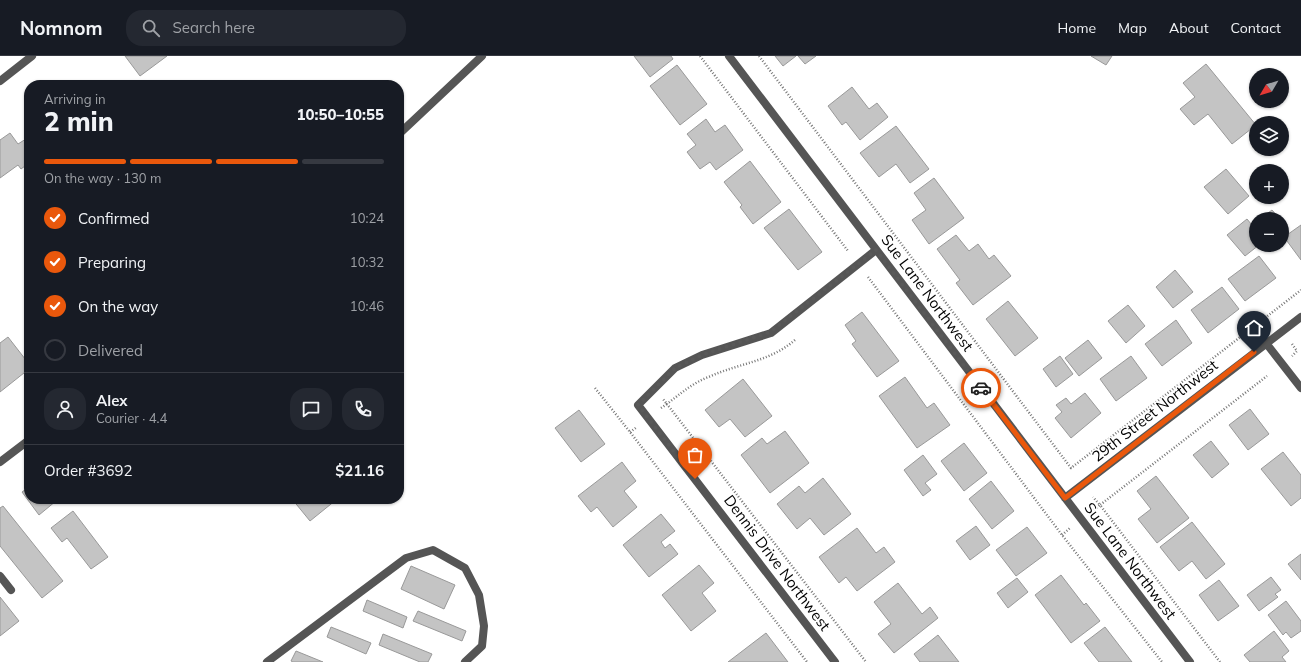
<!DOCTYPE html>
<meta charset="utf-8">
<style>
:root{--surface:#171b24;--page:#242831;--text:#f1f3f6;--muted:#9ea1a6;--line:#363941;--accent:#ea580c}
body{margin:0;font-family:Mulish,sans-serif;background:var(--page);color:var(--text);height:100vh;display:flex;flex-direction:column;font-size:15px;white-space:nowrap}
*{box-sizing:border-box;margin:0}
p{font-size:13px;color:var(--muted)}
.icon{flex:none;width:22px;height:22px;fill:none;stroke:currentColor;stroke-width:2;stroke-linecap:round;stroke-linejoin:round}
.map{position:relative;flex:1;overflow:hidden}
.panel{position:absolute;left:24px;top:24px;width:380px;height:424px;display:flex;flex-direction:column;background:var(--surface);border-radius:16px;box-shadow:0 1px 3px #0004}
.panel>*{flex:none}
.needle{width:26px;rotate:232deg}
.fabs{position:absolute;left:1249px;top:12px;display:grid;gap:8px}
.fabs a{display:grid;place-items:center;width:40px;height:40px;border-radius:50%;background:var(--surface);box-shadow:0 1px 3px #0004;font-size:20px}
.pin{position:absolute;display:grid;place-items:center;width:34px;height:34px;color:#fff;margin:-41px -17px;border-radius:50% 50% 50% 0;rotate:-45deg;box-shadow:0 0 4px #0007}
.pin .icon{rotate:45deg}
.courier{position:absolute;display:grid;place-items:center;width:40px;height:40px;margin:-20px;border:3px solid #ea580c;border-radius:50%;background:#fff;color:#222;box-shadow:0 1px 5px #0007}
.head em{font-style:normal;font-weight:800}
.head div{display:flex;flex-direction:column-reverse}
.head{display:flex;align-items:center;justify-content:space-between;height:68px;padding:0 20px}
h1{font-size:26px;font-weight:800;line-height:30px}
.bar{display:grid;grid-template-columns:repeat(4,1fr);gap:6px 4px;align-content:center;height:48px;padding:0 20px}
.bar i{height:5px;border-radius:3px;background:var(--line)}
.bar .active{background:var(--accent)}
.bar p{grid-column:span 4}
.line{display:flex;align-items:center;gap:10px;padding:0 20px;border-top:1px solid var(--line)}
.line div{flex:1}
.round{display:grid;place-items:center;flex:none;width:42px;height:42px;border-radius:16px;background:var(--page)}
ol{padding:0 20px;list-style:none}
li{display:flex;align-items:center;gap:12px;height:44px}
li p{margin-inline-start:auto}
li .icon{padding:4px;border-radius:50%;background:var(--accent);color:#fff;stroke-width:4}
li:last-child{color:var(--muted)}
li i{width:22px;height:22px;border:2px solid var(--line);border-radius:50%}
header{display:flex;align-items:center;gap:24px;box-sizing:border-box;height:56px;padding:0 20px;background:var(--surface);border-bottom:1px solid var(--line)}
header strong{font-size:19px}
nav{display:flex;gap:22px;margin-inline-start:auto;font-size:14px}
.search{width:280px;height:36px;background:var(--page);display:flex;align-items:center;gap:10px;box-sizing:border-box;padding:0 14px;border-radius:16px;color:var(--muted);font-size:15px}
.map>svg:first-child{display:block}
.building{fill:#c4c4c4;stroke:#999}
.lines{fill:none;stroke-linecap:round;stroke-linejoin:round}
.path{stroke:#777;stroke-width:2.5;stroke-dasharray:1 2;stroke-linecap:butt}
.service{stroke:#555;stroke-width:8}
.minor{stroke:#555;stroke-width:8}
.done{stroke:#595959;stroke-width:4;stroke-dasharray:0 7.2}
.route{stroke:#ea580c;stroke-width:5}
.labels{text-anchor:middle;stroke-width:3;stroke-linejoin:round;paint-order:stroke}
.street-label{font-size:15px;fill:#000;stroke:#fff}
</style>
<header>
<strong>Nomnom</strong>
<div class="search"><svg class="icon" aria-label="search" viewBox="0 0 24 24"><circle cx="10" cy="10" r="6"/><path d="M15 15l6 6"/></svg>Search here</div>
<nav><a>Home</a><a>Map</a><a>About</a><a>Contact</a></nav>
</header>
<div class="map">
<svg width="1301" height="606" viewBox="0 0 1301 606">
<rect width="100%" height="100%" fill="#fff"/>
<path class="building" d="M125 0H167L140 20Z
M634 0H671L673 3 650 21Z
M775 0H796L783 10Z
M798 0H816L805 8Z
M1091 0H1112L1106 9Z
M1206 8 1256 69 1232 88 1208 58 1194 69 1180 53 1195 41 1183 27Z
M677 9 707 48 680 69 650 30Z
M852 31 869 53 877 47 888 61 860 84 846 66 842 69 828 50Z
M706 63 715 76 725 69 743 94 716 114 710 106 700 113 687 96 696 89 687 78Z
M896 70 929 113 910 127 896 108 879 121 860 97Z
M10 77 18 88 29 81V107L21 113 18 109 0 122V84Z
M750 105 781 146 753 168 740 151 742 149 724 126Z
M1226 113 1249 140 1228 158 1204 131Z
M934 122 964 162 929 188 912 164 926 154 914 137Z
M789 153 822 196 798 214 764 172Z
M1272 154 1280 163H1260Z
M1247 163 1256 174V189H1259L1245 200 1227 179Z
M1301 169V204L1284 181Z
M956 179 969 195 978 188 989 203 994 199 1011 220 973 249 956 227 960 224 937 193Z
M1259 200 1276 222 1245 245 1228 223Z
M1175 214 1193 236 1173 252 1156 231Z
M1222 231 1239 253 1208 277 1191 254Z
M1008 245 1038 282 1015 300 986 263Z
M1128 249 1145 270 1126 287 1108 265Z
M862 256 899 305 877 321 852 288 856 285 845 269Z
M1176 264 1192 287 1162 310 1145 288Z
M8 281 29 308V313L0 336V287Z
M1088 284 1102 302 1079 320 1065 302Z
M1060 300 1073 318 1056 331 1043 313Z
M1131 300 1147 322 1116 345 1100 323Z
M905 321 927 352 934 347 950 369 917 392 879 340Z
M743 323 772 360 745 381 730 363 719 371 705 354Z
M1085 337 1101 357 1071 382 1055 362 1062 356 1056 349 1066 342 1071 348Z
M1250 353 1269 378 1248 394 1229 369Z
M579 354 605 388 581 406 555 372Z
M785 375 809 407 770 437 741 399 762 382 767 388Z
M1211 385 1229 408 1212 422 1193 399Z
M964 387 987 417 964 435 941 405Z
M1283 396 1301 419V442L1291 450 1261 413Z
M923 399 937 418 925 427 931 434 923 440 904 414Z
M622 406 636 425 624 435 637 451 613 471 597 451 591 456 578 440Z
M1156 420 1189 462 1157 487 1138 463 1151 453 1137 435Z
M823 422 851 458 824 479 810 462 797 473 777 448 799 430 805 437Z
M991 425 1014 455 992 473 969 443Z
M29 431V443H55L56 445 39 459 22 436Z
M292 443H335L336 444 310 465Z
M3 450 63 525 42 542 0 490V452Z
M73 455 108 501 91 513 67 482 62 486 51 472Z
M661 458 675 475 661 486 665 492 670 488 678 498 649 521 623 489Z
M1192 466 1225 508 1206 523 1192 505 1179 515 1160 491Z
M976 470 990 489 970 504 956 485Z
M1027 471 1047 497 1016 520 996 494Z
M857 472 876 497 884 491 895 506 857 535 846 521 839 527 819 501Z
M1301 498V524L1288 508Z
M699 509 714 527 702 537 716 555 691 575 662 539Z
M411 510 455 529 444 553 401 533Z
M1061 519 1084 549 1086 547 1100 565 1071 587 1035 539Z
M1271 521 1281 534 1275 538 1278 541 1259 555 1247 539Z
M1017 522 1028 536 1008 552 997 537Z
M1219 524 1239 550 1218 565 1199 539Z
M898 527 922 558 930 551 938 562 894 597 878 578 891 568 874 546Z
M0 541 19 565 0 580Z
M367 544 407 561 403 572 363 555Z
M1286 545 1301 565V575L1291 582 1286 576 1283 579 1268 559Z
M418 555 466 575 462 585 413 565Z
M331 571 371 587 366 598 327 581Z
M1105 571 1132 606H1099L1084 587Z
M1274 575 1289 595 1282 601 1286 606H1250L1244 599Z
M766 577 788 606H728Z
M383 578 432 598 428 606H420L379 589Z
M938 579 959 606H920L914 598Z
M296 595 323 606H293L291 605Z"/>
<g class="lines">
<path class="path" d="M700 0 848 195
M759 0 1071 412 1301 234
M868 221 1062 479 1162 606
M795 284C769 306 740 307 711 320 694 326 681 337 667 348L866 606
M1292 288 1297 295 1292 300
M595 332 630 376 807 606
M661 352 667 348 663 343
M630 376 637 371
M1092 456 1100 449 1093 441
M1062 479 1070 472
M1220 606 1100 449 1267 320"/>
<path class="service" d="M0 520 11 534
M267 606 406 502 433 494 465 512 479 539 484 570 482 590 465 606"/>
<path class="minor" d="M729 0 1190 606
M0 25 32 0
M399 78 482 0
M1266 287 1301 332
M0 406 29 384
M1065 442 1301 261
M835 606 638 349 675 312 702 299 771 277 876 194"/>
</g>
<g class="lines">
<path class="done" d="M695 423 638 349 675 312 702 299 770 276 876 194 981 332"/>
<path class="route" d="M981 332 1065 442 1254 296"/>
</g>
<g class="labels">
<g class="street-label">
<text transform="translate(927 237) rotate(53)" y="5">Sue Lane Northwest</text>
<text transform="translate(1155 355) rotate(-38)" y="5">29th Street Northwest</text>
<text transform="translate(1130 505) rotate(53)" y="5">Sue Lane Northwest</text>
<text transform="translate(777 507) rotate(53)" y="5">Dennis Drive Northwest</text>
</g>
</g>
</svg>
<div class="fabs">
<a><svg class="needle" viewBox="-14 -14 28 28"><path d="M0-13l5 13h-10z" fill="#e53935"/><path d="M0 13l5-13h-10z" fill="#9ea1a6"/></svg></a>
<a><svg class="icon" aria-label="layers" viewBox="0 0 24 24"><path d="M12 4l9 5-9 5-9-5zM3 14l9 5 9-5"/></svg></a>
<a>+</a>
<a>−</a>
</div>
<div class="pin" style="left:695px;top:423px;background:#ea580c"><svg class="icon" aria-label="bag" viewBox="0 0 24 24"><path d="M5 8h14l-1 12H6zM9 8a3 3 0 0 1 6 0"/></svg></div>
<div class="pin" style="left:1254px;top:296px;background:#1f2937"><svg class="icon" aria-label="home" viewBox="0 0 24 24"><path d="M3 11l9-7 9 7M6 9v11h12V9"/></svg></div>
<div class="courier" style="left:981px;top:332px"><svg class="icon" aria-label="car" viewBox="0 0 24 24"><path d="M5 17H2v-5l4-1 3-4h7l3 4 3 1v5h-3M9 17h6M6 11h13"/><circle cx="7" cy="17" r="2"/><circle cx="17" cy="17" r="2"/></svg></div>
<section class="panel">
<div class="head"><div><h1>2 min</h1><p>Arriving in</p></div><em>10:50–10:55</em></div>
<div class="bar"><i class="active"></i><i class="active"></i><i class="active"></i><i></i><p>On the way · 130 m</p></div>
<ol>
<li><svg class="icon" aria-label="check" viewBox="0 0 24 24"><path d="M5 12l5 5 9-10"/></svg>Confirmed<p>10:24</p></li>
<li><svg class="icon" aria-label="check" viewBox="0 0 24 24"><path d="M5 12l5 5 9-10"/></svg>Preparing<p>10:32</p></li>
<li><svg class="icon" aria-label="check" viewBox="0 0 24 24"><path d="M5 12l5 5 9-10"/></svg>On the way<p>10:46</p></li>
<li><i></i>Delivered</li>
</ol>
<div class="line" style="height:72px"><a class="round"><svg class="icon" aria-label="person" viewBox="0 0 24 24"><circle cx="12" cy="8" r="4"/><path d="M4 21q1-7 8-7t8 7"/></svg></a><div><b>Alex</b><p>Courier · 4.4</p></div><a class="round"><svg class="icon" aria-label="chat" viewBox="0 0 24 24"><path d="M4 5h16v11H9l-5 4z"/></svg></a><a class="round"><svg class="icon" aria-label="phone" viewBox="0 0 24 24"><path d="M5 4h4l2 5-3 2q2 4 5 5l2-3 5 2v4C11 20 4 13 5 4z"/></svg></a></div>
<div class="line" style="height:52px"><div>Order #3692</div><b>$21.16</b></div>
</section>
</div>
